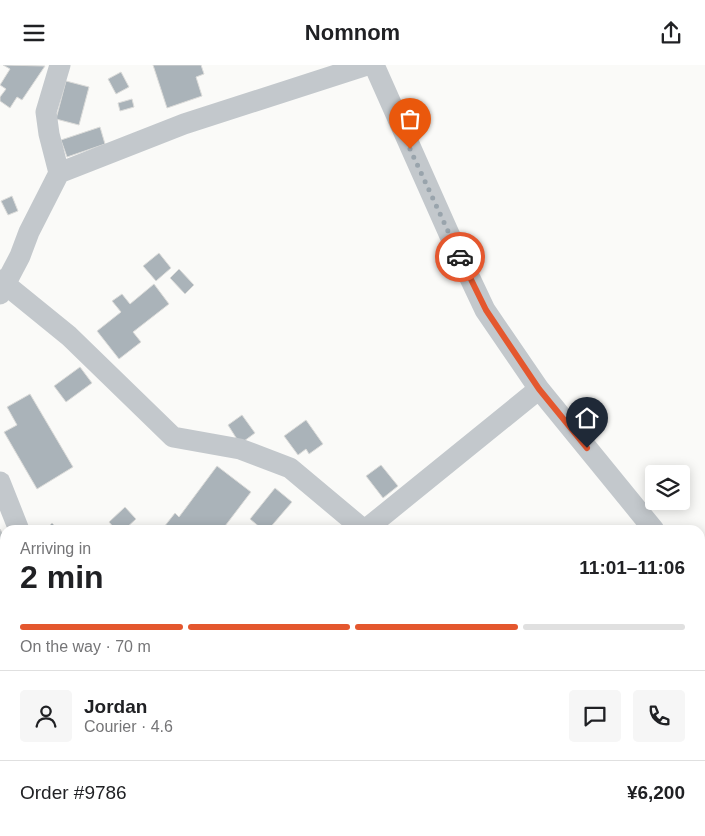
<!DOCTYPE html>
<meta charset="utf-8">
<style>
:root{--surface:#fff;--page:#f6f6f6;--text:#202124;--muted:#757577;--line:#e0e0e0;--accent:#e4572e}
body{margin:0;font-family:Helvetica,sans-serif;background:var(--page);color:var(--text);height:100vh;display:flex;flex-direction:column;font-size:19px;white-space:nowrap}
*{box-sizing:border-box;margin:0}
p{font-size:16px;color:var(--muted)}
.icon{flex:none;width:28px;height:28px;fill:none;stroke:currentColor;stroke-width:2;stroke-linecap:round;stroke-linejoin:round}
.map{position:relative;flex:1;overflow:hidden}
.sheet{position:absolute;left:0px;top:460px;width:705px;height:311px;display:flex;flex-direction:column;background:var(--surface);border-radius:15px 15px 0 0;box-shadow:0 2px 12px #0003}
.sheet>*{flex:none}
.buttons{position:absolute;left:645px;top:400px;display:grid;gap:10px}
.buttons a{display:grid;place-items:center;width:45px;height:45px;border-radius:5px;background:var(--surface);box-shadow:0 2px 12px #0003;font-size:25px}
.pin{position:absolute;display:grid;place-items:center;width:42px;height:42px;color:#fff;margin:-51px -21px;border-radius:50% 50% 50% 0;rotate:-45deg;box-shadow:0 0 5px #0007}
.pin .icon{rotate:45deg}
.courier{position:absolute;display:grid;place-items:center;width:50px;height:50px;margin:-25px;border:4px solid #e4572e;border-radius:50%;background:#fff;color:#222;box-shadow:0 1px 6px #0007}
.head em{font-style:normal;font-weight:700}
.head div{display:flex;flex-direction:column-reverse}
.head{display:flex;align-items:center;justify-content:space-between;height:85px;padding:0 20px}
h1{font-size:32px;font-weight:700;line-height:38px}
.bar{display:grid;grid-template-columns:repeat(4,1fr);gap:8px 5px;align-content:center;height:60px;padding:0 20px}
.bar i{height:6px;border-radius:4px;background:var(--line)}
.bar .active{background:var(--accent)}
.bar p{grid-column:span 4}
.line{display:flex;align-items:center;gap:12px;padding:0 20px;border-top:1px solid var(--line)}
.line div{flex:1}
.round{display:grid;place-items:center;flex:none;width:52px;height:52px;border-radius:5px;background:var(--page)}
header{display:flex;justify-content:space-between;align-items:center;height:65px;padding:0 20px;background:var(--surface);font-size:22px;font-weight:700}
.map>svg:first-child{display:block}
.building{fill:#aab3b9;stroke:#dcdcda}
.lines{fill:none;stroke-linecap:round;stroke-linejoin:round}
.street{stroke:#c3c8cc;stroke-width:21}
.done{stroke:#99a4ac;stroke-width:5;stroke-dasharray:0 9}
.route{stroke:#e4572e;stroke-width:6}
</style>
<header><svg class="icon" aria-label="menu" viewBox="0 0 24 24"><path d="M4 6h16M4 12h16M4 18h16"/></svg>Nomnom<svg class="icon" aria-label="share" viewBox="0 0 24 24"><path d="M12 15V3M7 8l5-5 5 5M5 13v7h14v-7"/></svg></header>
<div class="map">
<svg width="705" height="771" viewBox="0 0 705 771">
<rect width="100%" height="100%" fill="#fafaf8"/>
<path class="building" d="M3 0 45 1 22 35 17 32 10 43 0 36V32L6 24 0 20 10 4Z
M153 0H201L204 9 196 12 202 31 167 43Z
M121 7 129 22 116 29 108 14Z
M66 16 89 22 79 60 56 54Z
M132 34 134 42 120 46 118 38Z
M100 62 105 79 67 92 61 75Z
M12 131 18 146 8 150 1 136Z
M159 188 171 203 156 216 143 201Z
M179 204 194 220 185 229 170 213Z
M154 219 169 239 133 267 141 277 119 294 97 266 121 247 112 236 122 229 130 239Z
M80 302 92 318 66 337 54 321Z
M30 329 73 402 37 424 4 367 17 360 7 342Z
M242 350 255 368 240 379 228 360Z
M306 355 323 379 309 389 306 384 298 390 284 371Z
M381 400 398 421 383 433 366 411Z
M217 401 251 427 222 465H168L164 462 175 448 179 452Z
M275 423 292 437 268 465H261L262 464 250 454Z
M125 442 136 454 124 465H116L109 457Z
M52 458 59 465H45Z
M0 464 5 473V484L0 487Z
M705 547V576L700 581V552Z
M0 580H1L5 583V615L0 618Z
M5 719V753L0 754V720Z
M77 766H122L124 771H61Z
M170 766H190L191 771H171Z
M314 766H324L327 771H317Z
M396 766H414L416 771H398Z
M510 766H552V767L545 771H513Z"/>
<g class="lines">
<path class="street" d="M374 0 450 171 485 245 539 324 654 465
M59 108 49 69 46 47 60 0
M0 215 69 271 173 372 240 384 290 403 364 465
M0 229 20 191 29 167 59 108 184 59 367 0
M0 417 19 465
M365 465 539 324
M700 511 705 516
M0 677 5 676
M700 682 705 678
M154 771 155 766
M594 771 600 766"/>
</g>
<g class="lines">
<path class="done" d="M410 84 460 192"/>
<path class="route" d="M460 192 486 245 539 324 587 383"/>
</g>
</svg>
<div class="buttons">
<a><svg class="icon" aria-label="layers" viewBox="0 0 24 24"><path d="M12 4l9 5-9 5-9-5zM3 14l9 5 9-5"/></svg></a>
</div>
<div class="pin" style="left:410px;top:84px;background:#ea580c"><svg class="icon" aria-label="bag" viewBox="0 0 24 24"><path d="M5 8h14l-1 12H6zM9 8a3 3 0 0 1 6 0"/></svg></div>
<div class="pin" style="left:587px;top:383px;background:#1f2937"><svg class="icon" aria-label="home" viewBox="0 0 24 24"><path d="M3 11l9-7 9 7M6 9v11h12V9"/></svg></div>
<div class="courier" style="left:460px;top:192px"><svg class="icon" aria-label="car" viewBox="0 0 24 24"><path d="M5 17H2v-5l4-1 3-4h7l3 4 3 1v5h-3M9 17h6M6 11h13"/><circle cx="7" cy="17" r="2"/><circle cx="17" cy="17" r="2"/></svg></div>
<section class="sheet">
<div class="head"><div><h1>2 min</h1><p>Arriving in</p></div><em>11:01–11:06</em></div>
<div class="bar"><i class="active"></i><i class="active"></i><i class="active"></i><i></i><p>On the way · 70 m</p></div>
<div class="line" style="height:90px"><a class="round"><svg class="icon" aria-label="person" viewBox="0 0 24 24"><circle cx="12" cy="8" r="4"/><path d="M4 21q1-7 8-7t8 7"/></svg></a><div><b>Jordan</b><p>Courier · 4.6</p></div><a class="round"><svg class="icon" aria-label="chat" viewBox="0 0 24 24"><path d="M4 5h16v11H9l-5 4z"/></svg></a><a class="round"><svg class="icon" aria-label="phone" viewBox="0 0 24 24"><path d="M5 4h4l2 5-3 2q2 4 5 5l2-3 5 2v4C11 20 4 13 5 4z"/></svg></a></div>
<div class="line" style="height:65px"><div>Order #9786</div><b>¥6,200</b></div>
</section>
</div>
